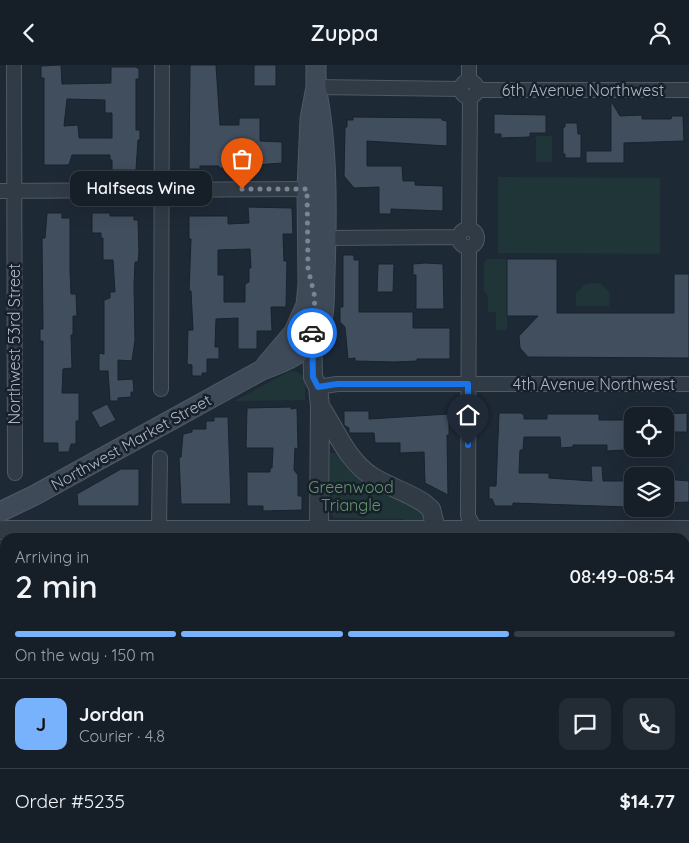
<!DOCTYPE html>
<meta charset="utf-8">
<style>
:root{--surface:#161f28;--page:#232c34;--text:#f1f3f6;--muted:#9ea2a8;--line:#353d45;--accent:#78b1fc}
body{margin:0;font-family:Quicksand,sans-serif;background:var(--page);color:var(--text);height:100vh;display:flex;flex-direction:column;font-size:19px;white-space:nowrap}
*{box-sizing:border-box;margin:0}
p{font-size:16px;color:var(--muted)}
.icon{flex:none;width:28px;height:28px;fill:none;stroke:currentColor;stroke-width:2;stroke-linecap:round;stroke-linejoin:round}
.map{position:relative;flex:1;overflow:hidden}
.sheet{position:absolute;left:0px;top:468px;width:690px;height:311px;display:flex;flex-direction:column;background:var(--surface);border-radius:15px 15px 0 0;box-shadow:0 5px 20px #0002,0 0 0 1px var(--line)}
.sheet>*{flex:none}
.buttons{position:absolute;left:624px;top:342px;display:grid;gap:10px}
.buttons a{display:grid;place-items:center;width:50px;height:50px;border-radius:10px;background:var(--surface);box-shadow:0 5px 20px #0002,0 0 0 1px var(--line);font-size:25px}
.pin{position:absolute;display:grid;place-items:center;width:42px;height:42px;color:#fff;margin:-51px -21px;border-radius:50% 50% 50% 0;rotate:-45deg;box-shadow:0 0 5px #0007}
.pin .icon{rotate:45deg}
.courier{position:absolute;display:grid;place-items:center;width:50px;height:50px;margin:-25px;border:4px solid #1a73e8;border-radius:50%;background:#fff;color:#222;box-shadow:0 1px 6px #0007}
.bubble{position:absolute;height:35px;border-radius:10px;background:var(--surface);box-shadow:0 5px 20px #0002,0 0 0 1px var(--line);font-size:16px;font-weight:600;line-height:35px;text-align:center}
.headline em{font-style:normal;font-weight:600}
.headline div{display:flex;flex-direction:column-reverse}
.headline{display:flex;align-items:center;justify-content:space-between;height:85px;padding:0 15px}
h1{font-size:32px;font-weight:600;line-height:38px}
.bar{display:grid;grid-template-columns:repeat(4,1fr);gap:8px 5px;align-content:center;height:60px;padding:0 15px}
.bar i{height:6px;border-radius:4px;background:var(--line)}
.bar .selected{background:var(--accent)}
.bar p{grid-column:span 4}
.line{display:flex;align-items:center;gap:12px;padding:0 15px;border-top:1px solid var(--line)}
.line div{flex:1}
.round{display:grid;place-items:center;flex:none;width:52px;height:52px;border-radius:10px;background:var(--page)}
header{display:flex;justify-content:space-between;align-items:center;height:65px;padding:0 15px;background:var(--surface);font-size:22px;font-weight:600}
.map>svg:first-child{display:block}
.green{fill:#203537}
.building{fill:#414e5e;stroke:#19222d;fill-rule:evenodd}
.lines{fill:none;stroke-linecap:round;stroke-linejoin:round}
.minor-casing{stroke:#4f5865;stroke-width:16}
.tertiary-casing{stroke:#4f5865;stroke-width:20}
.secondary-casing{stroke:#4f5865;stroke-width:21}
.minor{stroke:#313b46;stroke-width:14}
.tertiary{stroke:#313b46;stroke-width:18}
.secondary{stroke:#3f4a59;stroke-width:19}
.done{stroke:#7a8492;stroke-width:5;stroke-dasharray:0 9}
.route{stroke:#1a73e8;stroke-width:6}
.labels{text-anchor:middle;stroke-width:5;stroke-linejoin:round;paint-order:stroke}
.street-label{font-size:16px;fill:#abb5c4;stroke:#17202a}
.park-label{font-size:16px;fill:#62946b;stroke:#17202a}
</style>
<header><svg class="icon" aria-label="back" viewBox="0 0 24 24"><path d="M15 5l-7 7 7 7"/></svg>Zuppa<svg class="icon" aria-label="person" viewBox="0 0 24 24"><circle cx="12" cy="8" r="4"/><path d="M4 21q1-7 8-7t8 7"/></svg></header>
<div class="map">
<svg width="689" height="778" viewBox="0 0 689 778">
<rect width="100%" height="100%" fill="#1e2936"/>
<path class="green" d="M536 71H552V97H536Z
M498 112 660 113V189L498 188Z
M488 194H507V265H496V247H488V231L484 226V197Z
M600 218 610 228 609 241H576V228L586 219Z
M290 306 298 307 305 314V335L234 336Z
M330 388H336L354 407 421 438 427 457 410 458 403 454 335 453 329 447Z"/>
<path class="building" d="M61 0 62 19 111 18V2H136L139 4V14H136V65H140V75H138L136 105H112V95H110V90H72L69 100H44V13H41V1ZM67 34 105 35V48H112V73H79L78 60 64 61Z
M190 0H216L220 60H239V53H260V76L282 77V98L256 100V109H238V103H219V101H200V104H189Z
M254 0H276V21H254Z
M611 36 620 51 642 50V54H671L672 51H683L684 76 624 78V98H586V86H611Z
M494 49 546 50V68H530V72L501 73V69H494Z
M353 52 442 53V55L447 56V81L367 76V101H402L403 116H415V120L443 121V146L391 144V149H379V122L354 123 344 111 345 62H347V55H353Z
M565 58H577L578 69H581V93H565V89H563V62H565Z
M248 142 292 143 293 169H283L284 196H287L286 242H271L272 266H257V284H238V253L216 254 215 282H219V294H207V308H202V311H192V300L187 299 188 265H193L191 226H189L191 174H189V151H228V159L249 158ZM250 184 251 203H249V217L245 219V237H224V210H218V185Z
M47 148H62V153H70V206L71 229H76L77 251H73V270H71L72 303 63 304 62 328H79V356H76V379H71L69 387H58V378H43V276H40V264H43L42 173H45Z
M92 148H110V151H134V155H138L139 187 138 197H135L134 220 135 275 132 296 118 295V315L133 314 134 327H131V332L118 333V336H110L108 306H99V288L104 289V235L110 233V227H115L113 195H103V173H101V168H92Z
M343 190H354V195H359V247H413V263H450V294H417V296L395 297 355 296V293L348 294 345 262 340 257V242H343Z
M507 194H557V248H674V209H689V293L528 292 520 283 519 271 538 251H507Z
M425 198 443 199 444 244H416V210H413V199Z
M378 199H394L393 227H377Z
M107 339 116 355 100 363 91 347Z
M291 342V344L297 343 298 384 295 383 294 405 298 410V431H302V445L263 446V441H247V407H270V403H272L273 383H246L247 343Z
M344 346H369V354L449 349V370H447L448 430 425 418 424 387 400 388V378H375L374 368H349V363L344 360Z
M499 348H521L524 350V354H547V349H599V355H625V385L607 386V380H573V382L561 383 560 372H524L523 385H520L519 408H549V413L592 416 591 401H602L603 416H630L628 442 513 438V441H495L492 434H489V421H496Z
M687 348V367H665V349Z
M214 352H228L231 439H181L179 392H181L183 369 192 367V364H206V356H214Z
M121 404H139V441H78L77 429Z
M665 414 689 416V437L665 438Z"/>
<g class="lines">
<defs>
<path id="minor" d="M14 0 15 408
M461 24a8 8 0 1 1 16 0a8 8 0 1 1-16 0Z
M469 16V0
M316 22 461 24
M477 25H689
M0 126 307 124
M469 163 470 32
M459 173a9 9 0 1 1 18 0a9 9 0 1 1-18 0Z
M326 173 459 172
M469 182 468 451 479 472
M318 322 337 319H689
M161 324 162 0
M159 463 160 393
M217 774V778
M318 774V778
M33 778V774
M501 778 502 774"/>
<path id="tertiary" d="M313 223 315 233 312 264 313 312 318 322 320 341 319 464
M320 341C336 365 347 396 373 412 389 422 408 427 424 438L431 444 436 464
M0 465H689"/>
<path id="secondary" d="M266 300 294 267 306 240 308 219 307 124 310 54 316 22V0
M0 447 35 430 262 305C285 297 308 288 319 265 326 249 324 225 325 208 327 148 328 81 316 22"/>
</defs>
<use href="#minor" class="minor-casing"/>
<use href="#tertiary" class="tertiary-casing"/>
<use href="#secondary" class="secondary-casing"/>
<use href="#minor" class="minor"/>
<use href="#tertiary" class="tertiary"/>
<use href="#secondary" class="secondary"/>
</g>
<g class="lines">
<path class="done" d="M242 124H307L308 203 315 233 312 268"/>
<path class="route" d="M312 268 313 312 318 322 337 319H468V380"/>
</g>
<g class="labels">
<g class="street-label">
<text x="583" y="31">6th Avenue Northwest</text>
<text transform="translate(14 279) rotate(-90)" y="6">Northwest 53rd Street</text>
<text x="594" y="325">4th Avenue Northwest</text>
<text transform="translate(131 377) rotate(-29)" y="6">Northwest Market Street</text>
</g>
<g class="park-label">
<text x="351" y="428">Greenwood<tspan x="351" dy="18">Triangle</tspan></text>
</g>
</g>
</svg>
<div class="buttons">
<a><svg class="icon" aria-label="locate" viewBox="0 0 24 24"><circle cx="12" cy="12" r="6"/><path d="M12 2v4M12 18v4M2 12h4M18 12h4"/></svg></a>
<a><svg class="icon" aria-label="layers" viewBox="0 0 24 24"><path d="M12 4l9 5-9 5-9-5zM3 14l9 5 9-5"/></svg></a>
</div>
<div class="pin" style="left:242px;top:124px;background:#ea580c"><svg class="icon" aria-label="bag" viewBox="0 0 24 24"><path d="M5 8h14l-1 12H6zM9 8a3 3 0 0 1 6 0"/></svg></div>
<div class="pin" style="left:468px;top:380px;background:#1f2937"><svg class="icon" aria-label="home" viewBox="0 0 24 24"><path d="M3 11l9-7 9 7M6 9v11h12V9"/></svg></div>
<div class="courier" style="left:312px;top:268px"><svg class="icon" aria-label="car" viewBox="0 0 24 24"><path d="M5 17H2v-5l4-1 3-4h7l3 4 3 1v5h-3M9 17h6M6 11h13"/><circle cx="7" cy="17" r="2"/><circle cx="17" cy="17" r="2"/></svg></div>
<div class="bubble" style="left:70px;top:106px;width:142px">Halfseas Wine</div>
<section class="sheet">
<div class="headline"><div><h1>2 min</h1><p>Arriving in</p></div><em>08:49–08:54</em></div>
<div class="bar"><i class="selected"></i><i class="selected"></i><i class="selected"></i><i></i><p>On the way · 150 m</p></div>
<div class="line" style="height:90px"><b class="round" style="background:var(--accent);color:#111">J</b><div><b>Jordan</b><p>Courier · 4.8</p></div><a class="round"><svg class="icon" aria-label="chat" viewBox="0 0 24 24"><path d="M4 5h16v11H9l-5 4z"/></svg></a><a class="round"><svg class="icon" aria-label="phone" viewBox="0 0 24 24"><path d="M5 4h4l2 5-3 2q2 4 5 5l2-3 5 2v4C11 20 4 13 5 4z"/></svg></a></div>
<div class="line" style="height:65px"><div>Order #5235</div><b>$14.77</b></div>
</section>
</div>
